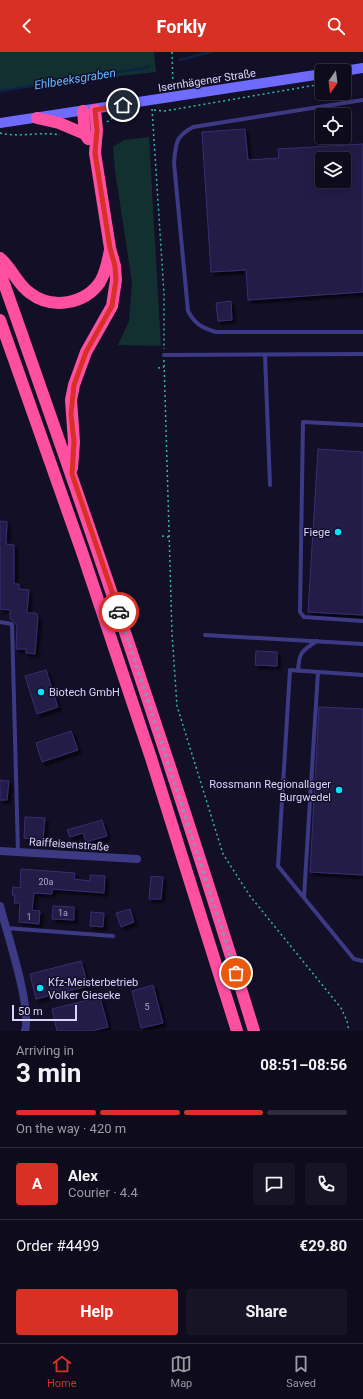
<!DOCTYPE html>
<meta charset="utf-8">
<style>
:root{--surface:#0e0b1c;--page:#171425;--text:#f1f3f6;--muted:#9b9ba3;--line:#2e2b3b;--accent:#d93025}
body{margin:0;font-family:Roboto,sans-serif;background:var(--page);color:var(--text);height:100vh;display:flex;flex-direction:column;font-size:15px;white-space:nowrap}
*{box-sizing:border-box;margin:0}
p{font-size:13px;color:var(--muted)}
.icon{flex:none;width:22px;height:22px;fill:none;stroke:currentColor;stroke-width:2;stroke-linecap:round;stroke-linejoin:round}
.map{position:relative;height:979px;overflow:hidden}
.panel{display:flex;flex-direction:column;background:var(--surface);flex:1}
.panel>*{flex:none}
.needle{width:26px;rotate:194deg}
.tools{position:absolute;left:315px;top:12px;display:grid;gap:8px}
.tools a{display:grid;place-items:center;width:36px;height:36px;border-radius:4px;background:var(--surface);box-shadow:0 4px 16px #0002,0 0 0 1px var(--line);font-size:20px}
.scale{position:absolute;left:12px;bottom:10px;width:65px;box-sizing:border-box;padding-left:4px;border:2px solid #d9d4ff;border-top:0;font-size:11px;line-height:14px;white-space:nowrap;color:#d9d4ff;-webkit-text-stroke:3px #130f26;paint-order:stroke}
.pin{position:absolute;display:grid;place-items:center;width:34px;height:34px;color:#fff;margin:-17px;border:2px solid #fff;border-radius:50%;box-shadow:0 1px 4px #0007}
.courier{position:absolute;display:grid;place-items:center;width:40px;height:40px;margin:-20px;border:3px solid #d93025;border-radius:50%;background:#fff;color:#222;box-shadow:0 1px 5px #0007}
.head em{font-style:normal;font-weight:700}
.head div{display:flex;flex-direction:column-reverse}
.head{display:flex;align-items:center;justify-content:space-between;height:68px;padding:0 16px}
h1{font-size:26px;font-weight:700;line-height:30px}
.bar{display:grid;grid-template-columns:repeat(4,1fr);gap:6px 4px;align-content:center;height:48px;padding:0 16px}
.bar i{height:5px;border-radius:3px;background:var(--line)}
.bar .current{background:var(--accent)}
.bar p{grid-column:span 4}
.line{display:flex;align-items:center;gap:10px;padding:0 16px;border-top:1px solid var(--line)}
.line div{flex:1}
.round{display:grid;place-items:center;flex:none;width:42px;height:42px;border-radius:4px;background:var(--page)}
.cta{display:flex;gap:8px;margin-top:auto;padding:8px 16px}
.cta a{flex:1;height:46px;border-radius:4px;background:var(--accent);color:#fff;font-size:16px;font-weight:700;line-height:46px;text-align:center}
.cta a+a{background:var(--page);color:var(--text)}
header{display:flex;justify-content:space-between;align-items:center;height:52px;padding:0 16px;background:var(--accent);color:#fff;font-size:18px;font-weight:700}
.tabs{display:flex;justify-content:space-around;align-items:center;height:56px;border-top:1px solid var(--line);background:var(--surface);font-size:11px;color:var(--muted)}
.tabs a{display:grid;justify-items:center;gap:2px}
.tabs .current{color:var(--accent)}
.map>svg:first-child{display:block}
.green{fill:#12302f}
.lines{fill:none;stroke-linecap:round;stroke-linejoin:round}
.stream{stroke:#0c2248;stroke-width:2.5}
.building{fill:#241b47;stroke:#3b2d73;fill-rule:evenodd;filter:url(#shadow)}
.path{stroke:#2fb8b0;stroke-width:1.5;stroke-dasharray:2 3;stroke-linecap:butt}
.lane{stroke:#3d3a85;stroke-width:4}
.street{stroke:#3d3a85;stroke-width:8}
.secondary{stroke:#6f6bff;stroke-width:10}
.highway{stroke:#ff4fa3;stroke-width:12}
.done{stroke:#948fb3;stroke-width:4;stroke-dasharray:0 7.2}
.route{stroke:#d93025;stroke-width:5}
.poi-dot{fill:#00e5ff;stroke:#130f26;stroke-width:1.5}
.labels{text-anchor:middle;stroke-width:3;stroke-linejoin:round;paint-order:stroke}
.number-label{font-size:9px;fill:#aca6d1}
.street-label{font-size:11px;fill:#d9d4ff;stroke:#130f26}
.poi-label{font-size:11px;fill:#d9d4ff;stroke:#130f26;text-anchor:end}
.water-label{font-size:12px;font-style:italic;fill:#62b6ff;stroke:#130f26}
</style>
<header><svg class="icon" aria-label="back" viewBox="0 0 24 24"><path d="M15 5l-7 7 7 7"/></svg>Forkly<svg class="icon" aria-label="search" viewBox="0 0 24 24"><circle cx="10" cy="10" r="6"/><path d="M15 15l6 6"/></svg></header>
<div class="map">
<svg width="363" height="979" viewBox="0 0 363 979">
<defs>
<filter id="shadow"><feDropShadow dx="3.5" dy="3.5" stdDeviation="1" flood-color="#0009"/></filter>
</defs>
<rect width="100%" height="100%" fill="#130f26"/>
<path class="green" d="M0 0H154L156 20 0 38Z
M149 85 161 294 118 293 129 269 132 230 115 119 113 95 124 88Z"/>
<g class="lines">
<path class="stream" d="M180 8 210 0
M0 39 149 15"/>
</g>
<path class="building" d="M245 77 248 108 279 106 278 97 363 92V240L248 248 246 218 211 220 202 80ZM322 107H344V129H322Z
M231 249 232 268 218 269 216 251Z
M318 397 363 400V563L308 560Z
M0 469 7 470 6 492 14 493V532H19V537L29 538 27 561H36L38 565 35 602 26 601V597H16L17 575 15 570 10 567V558L0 557Z
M256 599 277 600V614L255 613Z
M46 618 58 655 37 662 25 624Z
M319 655 363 657V823L310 820Z
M71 679 78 698 42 710 36 691Z
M0 728 9 729 7 748H0Z
M25 765 45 766 43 788 24 786Z
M102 768 107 784 86 790 83 781 70 785 67 778Z
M21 817 75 821 74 827 90 829V823L105 824 104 841 52 837V842L34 841 32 858 40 859 39 872 19 870 20 851H14L15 843H12L13 835 20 836Z
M151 824 163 825 161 847H149Z
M53 854 74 855V868L52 867Z
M130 857 134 870 121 875 116 861Z
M91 860 104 861 103 875 90 874Z
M81 909 88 934 36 947 30 922Z
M153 933 163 971 141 976 132 939Z
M100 945 108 975 91 979H57L52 957Z"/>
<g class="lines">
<path class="path" d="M172 0 173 36
M152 57 164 242V297
M154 58 165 59 322 32
M107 70 117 63
M0 81C20 86 40 79 60 83
M164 308 172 581 177 654 223 802 250 844 341 956 347 969 349 979
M158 316 164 315
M162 484 169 485"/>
<path class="lane" d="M363 48 193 75C175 85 176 91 174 111L188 259C195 272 202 276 216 280H363
M164 303 363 302
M265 303 270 433
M363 373 303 370 300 560 304 565 363 569
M0 570 12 572 18 800
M205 583 363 592
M298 619C299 601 301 599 317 589
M363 623 290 618 278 814 354 907 363 909
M304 845 318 620
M6 876 113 884"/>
<path class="street" d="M0 799 137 807
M0 854C7 881 32 956 25 979"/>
<path class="secondary" d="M344 19 363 16
M0 71 322 22"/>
<path class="highway" d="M83 59 85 82 88 87
M37 66 59 71 85 82
M0 206C12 216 17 232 30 241 52 258 85 252 100 230 106 220 108 208 110 198
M0 220C89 472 176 724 254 979
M0 268 82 500 151 706 237 979
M72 416 74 390 71 348 74 333 86 300 112 254 116 228 115 214 110 196 95 101 97 78 95 58"/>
</g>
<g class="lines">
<path class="done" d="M119 560 236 921"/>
<path class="route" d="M119 560 72 422 74 390 71 362 74 333 86 300 112 254 116 228 115 214 110 196 95 101 97 78 95 58 123 53"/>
</g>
<g class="poi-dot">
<circle cx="338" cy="480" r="4"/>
<circle cx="41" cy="640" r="4"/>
<circle cx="339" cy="738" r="4"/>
<circle cx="40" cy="936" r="4"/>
</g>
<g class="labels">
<g class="number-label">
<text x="46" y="833">20a</text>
<text x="63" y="864">1a</text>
<text x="29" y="868">1</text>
<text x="147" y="958">5</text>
</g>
<g class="street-label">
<text transform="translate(207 28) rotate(-9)" y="4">Isernhägener Straße</text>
<text transform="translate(69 792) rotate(4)" y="4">Raiffeisenstraße</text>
</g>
<g class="poi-label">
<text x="330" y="484">Fiege</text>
<text x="49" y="644" text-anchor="start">Biotech GmbH</text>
<text x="331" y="736">Rossmann Regionallager<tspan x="331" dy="13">Burgwedel</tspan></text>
<text x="48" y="934" text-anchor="start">Kfz-Meisterbetrieb<tspan x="48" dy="13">Volker Gieseke</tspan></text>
</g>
<g class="water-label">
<text transform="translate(75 27) rotate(-9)" y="4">Ehlbeeksgraben</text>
</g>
</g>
</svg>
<div class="tools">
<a><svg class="needle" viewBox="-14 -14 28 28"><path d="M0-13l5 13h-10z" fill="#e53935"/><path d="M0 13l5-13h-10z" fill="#9b9ba3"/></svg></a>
<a><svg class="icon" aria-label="locate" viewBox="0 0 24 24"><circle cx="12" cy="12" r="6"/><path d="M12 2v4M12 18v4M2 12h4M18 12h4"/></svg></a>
<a><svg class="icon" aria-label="layers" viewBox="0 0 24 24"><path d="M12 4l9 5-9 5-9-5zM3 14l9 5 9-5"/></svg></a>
</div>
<div class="scale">50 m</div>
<div class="pin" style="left:236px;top:921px;background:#ea580c"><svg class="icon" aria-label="bag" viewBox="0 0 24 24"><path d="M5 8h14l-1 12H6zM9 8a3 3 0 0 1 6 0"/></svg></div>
<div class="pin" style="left:123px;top:53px;background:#1f2937"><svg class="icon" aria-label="home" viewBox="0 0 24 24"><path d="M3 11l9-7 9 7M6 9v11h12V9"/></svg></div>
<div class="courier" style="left:119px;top:560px"><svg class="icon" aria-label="car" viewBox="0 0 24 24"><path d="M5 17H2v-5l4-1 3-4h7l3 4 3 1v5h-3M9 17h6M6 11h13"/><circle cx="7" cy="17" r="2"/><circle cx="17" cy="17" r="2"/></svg></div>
</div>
<section class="panel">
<div class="head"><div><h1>3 min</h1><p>Arriving in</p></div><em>08:51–08:56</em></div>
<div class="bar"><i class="current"></i><i class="current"></i><i class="current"></i><i></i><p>On the way · 420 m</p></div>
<div class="line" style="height:72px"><b class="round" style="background:var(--accent);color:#fff">A</b><div><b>Alex</b><p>Courier · 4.4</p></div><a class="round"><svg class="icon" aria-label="chat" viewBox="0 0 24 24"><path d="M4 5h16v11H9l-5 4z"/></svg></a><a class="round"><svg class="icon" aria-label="phone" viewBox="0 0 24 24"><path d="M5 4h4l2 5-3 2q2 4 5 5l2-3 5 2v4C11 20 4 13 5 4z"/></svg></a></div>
<div class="line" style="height:52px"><div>Order #4499</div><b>€29.80</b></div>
<div class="cta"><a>Help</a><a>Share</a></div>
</section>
<nav class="tabs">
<a class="current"><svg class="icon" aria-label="home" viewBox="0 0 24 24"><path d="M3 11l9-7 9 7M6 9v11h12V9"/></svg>Home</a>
<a><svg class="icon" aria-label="map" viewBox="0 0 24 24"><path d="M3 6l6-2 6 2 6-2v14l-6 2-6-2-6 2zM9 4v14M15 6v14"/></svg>Map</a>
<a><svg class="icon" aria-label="saved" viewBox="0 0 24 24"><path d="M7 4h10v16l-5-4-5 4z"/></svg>Saved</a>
</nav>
